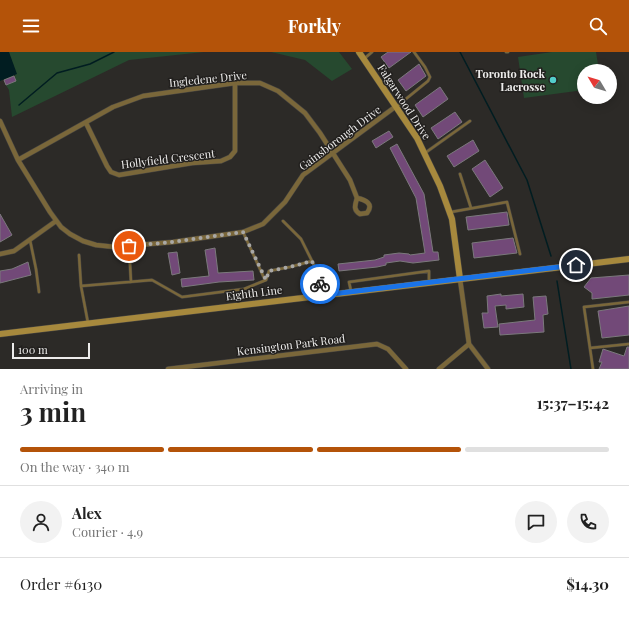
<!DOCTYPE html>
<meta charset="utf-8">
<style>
:root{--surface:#fff;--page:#f2f2f2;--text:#222;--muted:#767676;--line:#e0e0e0;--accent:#b45309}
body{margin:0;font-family:"Playfair Display",serif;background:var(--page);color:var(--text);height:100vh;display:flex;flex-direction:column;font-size:15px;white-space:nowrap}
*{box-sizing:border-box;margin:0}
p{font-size:13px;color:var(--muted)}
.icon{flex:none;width:22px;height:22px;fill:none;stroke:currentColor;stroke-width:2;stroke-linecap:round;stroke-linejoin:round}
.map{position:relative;height:317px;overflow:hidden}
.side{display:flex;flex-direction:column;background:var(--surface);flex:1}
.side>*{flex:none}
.needle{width:26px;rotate:308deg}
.tools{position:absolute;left:577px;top:12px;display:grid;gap:8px}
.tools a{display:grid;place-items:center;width:40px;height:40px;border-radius:50%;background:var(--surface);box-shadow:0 2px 10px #0003;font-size:20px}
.scale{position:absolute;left:12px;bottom:10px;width:78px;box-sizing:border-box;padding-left:4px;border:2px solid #edeceb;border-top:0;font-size:11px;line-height:14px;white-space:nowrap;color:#edeceb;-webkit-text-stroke:3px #22201e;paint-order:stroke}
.pin{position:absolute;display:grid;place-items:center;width:34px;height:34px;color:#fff;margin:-17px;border:2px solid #fff;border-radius:50%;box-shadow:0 1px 4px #0007}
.courier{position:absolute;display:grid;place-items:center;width:40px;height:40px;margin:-20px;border:3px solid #1a73e8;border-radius:50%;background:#fff;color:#222;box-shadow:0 1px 5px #0007}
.headline em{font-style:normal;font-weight:700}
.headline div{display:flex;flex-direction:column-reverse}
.headline{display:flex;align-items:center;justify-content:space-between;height:68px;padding:0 20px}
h1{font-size:26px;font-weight:700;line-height:30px}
.bar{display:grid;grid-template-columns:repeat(4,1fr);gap:6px 4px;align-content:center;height:48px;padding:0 20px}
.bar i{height:5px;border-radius:3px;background:var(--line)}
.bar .on{background:var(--accent)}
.bar p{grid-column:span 4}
.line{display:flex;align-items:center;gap:10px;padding:0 20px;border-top:1px solid var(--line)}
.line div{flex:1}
.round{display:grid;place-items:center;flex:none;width:42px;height:42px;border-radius:21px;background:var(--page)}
header{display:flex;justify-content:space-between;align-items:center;height:52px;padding:0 20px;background:var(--accent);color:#fff;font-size:18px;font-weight:700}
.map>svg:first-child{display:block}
.green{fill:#26492f}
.water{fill:#011d21}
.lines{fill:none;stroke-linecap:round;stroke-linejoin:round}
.stream{stroke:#011d21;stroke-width:1.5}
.building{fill:#724978;stroke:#7b797c}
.lane-casing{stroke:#474542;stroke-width:3.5}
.street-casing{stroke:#474542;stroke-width:5.5}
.secondary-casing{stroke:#474542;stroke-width:7}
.lane{stroke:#7a673a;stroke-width:2.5}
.street{stroke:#7a673a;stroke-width:4.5}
.secondary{stroke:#a7893d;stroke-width:6}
.done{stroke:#a9a8a6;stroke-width:4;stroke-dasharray:0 7.2}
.route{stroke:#1a73e8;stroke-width:5}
.poi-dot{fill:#53cdcb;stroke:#22201e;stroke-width:1.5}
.labels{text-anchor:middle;stroke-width:3;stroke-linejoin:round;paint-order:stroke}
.poi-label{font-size:11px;font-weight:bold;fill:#edeceb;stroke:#22201e;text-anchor:end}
.street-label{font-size:11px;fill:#edeceb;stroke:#22201e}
</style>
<header><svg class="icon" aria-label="menu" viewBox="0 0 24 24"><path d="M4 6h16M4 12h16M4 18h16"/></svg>Forkly<svg class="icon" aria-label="search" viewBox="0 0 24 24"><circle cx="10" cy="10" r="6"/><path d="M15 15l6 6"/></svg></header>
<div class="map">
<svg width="629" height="317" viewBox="0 0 629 317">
<rect width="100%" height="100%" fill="#2c2a27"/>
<path class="green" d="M0 0H204L129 8 12 65 9 38 6 33 16 29 15 23 0 29Z
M271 0H339L352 17 332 29 305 8Z
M552 0H596L599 19H584V38L524 46 518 5Z"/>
<path class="water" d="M0 0H9L17 22 0 29Z"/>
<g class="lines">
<path class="stream" d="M460 0 527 128 551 204
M19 53 57 21 90 12 114 0
M557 229 571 317"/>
</g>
<path class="building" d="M388 0H411L389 16 381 5Z
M419 12 426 24 406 39 398 28Z
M14 24 16 29 6 33 4 28Z
M440 35 448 47 423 65 415 53Z
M455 60 462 70 438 87 431 76Z
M389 79 393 85 376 96 372 89Z
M473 88 479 99 454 115 447 104Z
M397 92 424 142 433 200H438L439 208 413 211 400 209 386 211V213L377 215 339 219 338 212 375 208 384 205V203L399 201 409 202 410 203 425 201 416 146 390 96Z
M485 108 503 136 490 145 472 117Z
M507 160 509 173 468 178 466 165Z
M0 162 12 183 0 190Z
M513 186 517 201 474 206 472 191Z
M215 196 218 221 253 219 254 228 219 230 182 235 181 227 209 224 205 198Z
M177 200 180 221 172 223 168 201Z
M28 210 31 223 0 231V219L12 217Z
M629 223V243L592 247V241L584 235 591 226Z
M501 242V244L523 242 524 255 506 257V253L495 254 498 275 484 276 482 261H488L487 244Z
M546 244 548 262 543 263 544 280 500 283 499 272 535 268 533 245Z
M629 254V283L602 286 598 259Z
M627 295H629V317H599L602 310H599L603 297 624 304Z"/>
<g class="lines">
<defs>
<path id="lane" d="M506 0H508
M365 6 372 0
M396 55 428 29 430 25 425 15 414 0
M425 101 470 69
M460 122 471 156
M451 160 507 150 520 202
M283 169 301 187 314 213 324 243
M243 180 265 228
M30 188 36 217 39 240
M129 194 131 230
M79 203 81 234 88 271
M81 234 152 228 182 245 244 237 266 228 269 219 290 215 312 209
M351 239 349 230 429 219V230
M590 296 629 292
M593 317 584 255 629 250"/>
<path id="street" d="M0 69 18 108 50 160 61 175 70 182 83 189 96 193 115 195 173 190 243 180 263 172 285 150 303 123 395 55
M86 71 107 114 111 120 119 123 192 111 221 109 230 105 235 99V31
M18 108 113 55 143 44 235 31H260L278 39 305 61 320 81 350 128 357 146
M357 146C366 148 374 152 367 161L360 162C353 158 355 153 357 146Z
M0 202 14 199 56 169
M460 227 469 292 488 317
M168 317 377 292 388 297 406 317
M439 317 469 292"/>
<path id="secondary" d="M359 0 417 86 440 134 452 167 460 227
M0 282 629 207"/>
</defs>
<use href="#lane" class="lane-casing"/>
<use href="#street" class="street-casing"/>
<use href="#secondary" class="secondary-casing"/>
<use href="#lane" class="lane"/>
<use href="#street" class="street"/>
<use href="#secondary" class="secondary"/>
</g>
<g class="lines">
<path class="done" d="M129 194 173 190 243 180 266 228 269 219 290 215 312 209 320 232"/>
<path class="route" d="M320 232 324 243 576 213"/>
</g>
<circle class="poi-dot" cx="553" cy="28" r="4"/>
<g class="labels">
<g class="poi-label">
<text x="545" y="26">Toronto Rock<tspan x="545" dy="13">Lacrosse</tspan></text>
</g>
<g class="street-label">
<text transform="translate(208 27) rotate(-6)" y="4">Ingledene Drive</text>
<text transform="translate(404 50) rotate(57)" y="4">Falgarwood Drive</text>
<text transform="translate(340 86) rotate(-37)" y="4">Gainsborough Drive</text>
<text transform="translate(168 107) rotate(-7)" y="4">Hollyfield Crescent</text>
<text transform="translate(254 241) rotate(-7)" y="4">Eighth Line</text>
<text transform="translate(291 293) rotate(-7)" y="4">Kensington Park Road</text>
</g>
</g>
</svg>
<div class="tools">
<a><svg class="needle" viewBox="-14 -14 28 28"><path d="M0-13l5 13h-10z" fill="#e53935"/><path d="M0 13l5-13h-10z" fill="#767676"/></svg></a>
</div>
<div class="scale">100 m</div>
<div class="pin" style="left:129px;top:194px;background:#ea580c"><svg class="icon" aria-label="bag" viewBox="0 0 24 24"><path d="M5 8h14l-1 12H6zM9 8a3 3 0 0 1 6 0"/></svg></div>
<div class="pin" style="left:576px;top:213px;background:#1f2937"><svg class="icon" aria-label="home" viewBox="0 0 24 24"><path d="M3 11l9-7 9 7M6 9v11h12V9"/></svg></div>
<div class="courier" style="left:320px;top:232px"><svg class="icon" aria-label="bike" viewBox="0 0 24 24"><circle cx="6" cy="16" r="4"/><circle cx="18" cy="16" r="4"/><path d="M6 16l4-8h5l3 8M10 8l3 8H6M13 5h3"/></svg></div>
</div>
<section class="side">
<div class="headline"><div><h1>3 min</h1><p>Arriving in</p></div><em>15:37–15:42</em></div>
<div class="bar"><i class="on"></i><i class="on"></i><i class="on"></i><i></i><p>On the way · 340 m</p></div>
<div class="line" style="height:72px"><a class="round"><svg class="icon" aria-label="person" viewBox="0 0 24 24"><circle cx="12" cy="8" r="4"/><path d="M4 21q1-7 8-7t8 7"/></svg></a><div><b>Alex</b><p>Courier · 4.9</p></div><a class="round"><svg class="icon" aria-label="chat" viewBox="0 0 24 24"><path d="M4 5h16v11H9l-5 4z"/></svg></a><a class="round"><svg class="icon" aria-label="phone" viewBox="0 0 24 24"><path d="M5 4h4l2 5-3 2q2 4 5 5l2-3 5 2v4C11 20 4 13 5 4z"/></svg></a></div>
<div class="line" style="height:52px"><div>Order #6130</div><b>$14.30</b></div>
</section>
